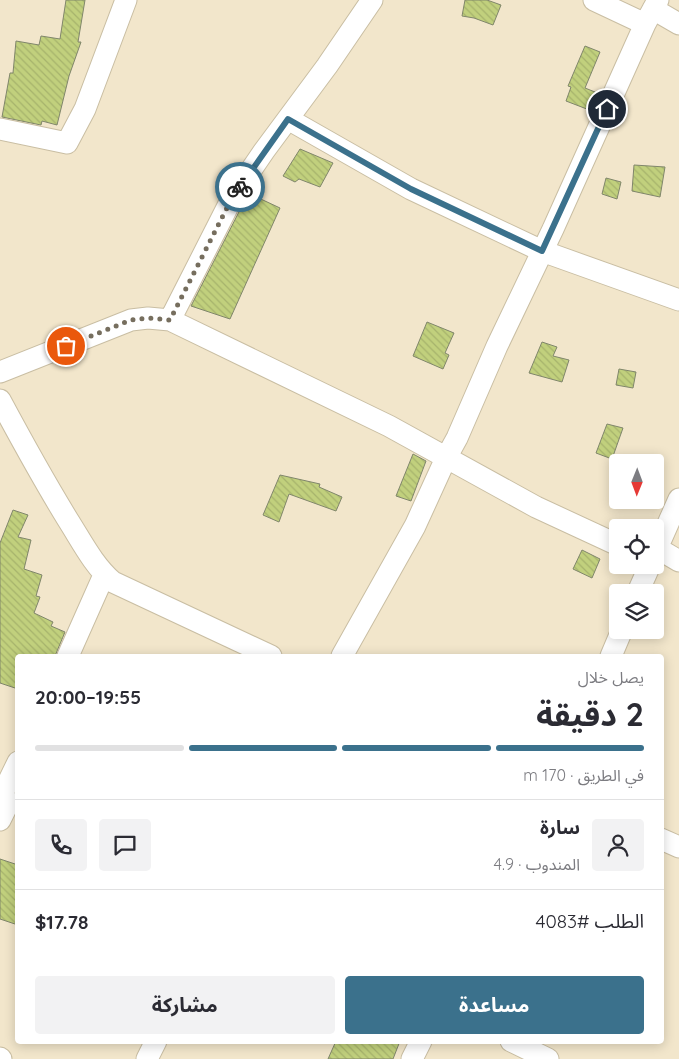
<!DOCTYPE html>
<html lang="ar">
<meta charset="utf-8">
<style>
:root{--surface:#fff;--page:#f2f2f3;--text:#2b2b33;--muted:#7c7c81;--line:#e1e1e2;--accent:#3b718c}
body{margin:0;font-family:Quicksand,"Noto Sans Arabic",sans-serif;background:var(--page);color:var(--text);direction:rtl;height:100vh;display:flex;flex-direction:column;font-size:19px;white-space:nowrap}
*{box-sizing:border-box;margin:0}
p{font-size:16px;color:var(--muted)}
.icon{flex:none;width:28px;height:28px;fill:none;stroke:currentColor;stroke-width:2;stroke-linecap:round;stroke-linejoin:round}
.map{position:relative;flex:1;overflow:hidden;direction:ltr}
.side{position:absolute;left:15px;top:654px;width:649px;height:390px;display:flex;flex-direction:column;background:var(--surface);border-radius:5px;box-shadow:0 2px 12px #0003;direction:rtl}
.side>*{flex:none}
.needle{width:32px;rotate:181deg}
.fabs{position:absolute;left:609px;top:454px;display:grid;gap:10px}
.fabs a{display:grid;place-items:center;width:55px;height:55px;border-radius:5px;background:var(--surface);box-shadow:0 2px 12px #0003;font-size:25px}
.pin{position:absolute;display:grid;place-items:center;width:42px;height:42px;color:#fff;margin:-21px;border:2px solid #fff;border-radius:50%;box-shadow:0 1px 5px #0007}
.courier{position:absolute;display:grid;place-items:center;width:50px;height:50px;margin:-25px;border:4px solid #3b718c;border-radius:50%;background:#fff;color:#222;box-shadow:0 1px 6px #0007}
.overview em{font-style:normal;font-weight:700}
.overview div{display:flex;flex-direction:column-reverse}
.overview{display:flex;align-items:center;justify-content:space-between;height:85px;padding:0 20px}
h1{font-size:32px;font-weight:700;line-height:38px}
.bar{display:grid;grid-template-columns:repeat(4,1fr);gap:8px 5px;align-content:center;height:60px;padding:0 20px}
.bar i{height:6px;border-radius:4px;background:var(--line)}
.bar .selected{background:var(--accent)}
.bar p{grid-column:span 4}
.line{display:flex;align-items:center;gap:12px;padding:0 20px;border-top:1px solid var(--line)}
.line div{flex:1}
.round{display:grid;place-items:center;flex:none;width:52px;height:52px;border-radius:5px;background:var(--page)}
.action{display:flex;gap:10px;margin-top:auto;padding:10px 20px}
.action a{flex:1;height:58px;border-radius:5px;background:var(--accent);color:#fff;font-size:20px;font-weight:700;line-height:58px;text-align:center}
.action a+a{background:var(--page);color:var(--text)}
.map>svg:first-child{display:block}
.building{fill:url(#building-back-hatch);stroke:#80866b}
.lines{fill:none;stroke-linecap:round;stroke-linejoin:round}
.minor-casing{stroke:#c9bea3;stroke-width:23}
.minor{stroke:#fff;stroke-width:21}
.done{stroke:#766e5e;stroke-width:5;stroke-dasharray:0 9}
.route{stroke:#3b718c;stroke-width:6}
</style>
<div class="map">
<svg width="679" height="1059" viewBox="0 0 679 1059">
<defs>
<pattern id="building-back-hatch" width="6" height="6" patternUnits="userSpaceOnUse" patternTransform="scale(1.25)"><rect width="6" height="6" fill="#c1d07d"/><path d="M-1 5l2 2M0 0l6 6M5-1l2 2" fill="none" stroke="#a6b36c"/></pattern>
</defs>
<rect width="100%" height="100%" fill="#f2e6cb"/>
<path class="building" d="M66 0H85L78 42H81L69 76 57 125 42 121 41 125 2 117 10 73H13L16 41 39 45 41 36 60 39Z
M465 0H487L501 5 493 25 474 18 462 16Z
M585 46 600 52 585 88 600 94 592 111 566 101 571 87 568 86Z
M300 149 333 163 320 187 299 179 295 182 283 176Z
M634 165 665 167 660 197 632 191Z
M606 178 621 182 617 199 602 194Z
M250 194 280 208 230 319 191 306 243 204Z
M427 322 454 333 445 353 449 355 443 369 413 356Z
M542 342 557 347 553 356 569 360 562 382 529 373Z
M619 369 636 372 633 388 616 385Z
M607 424 623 428 612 459 596 453Z
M413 454 426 461 411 501 396 496Z
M280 475 320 484 319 487 342 497 336 511 289 494 279 522 263 515Z
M13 510 28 515 18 537 31 540 24 569 42 575 36 596 40 597 34 613 53 622 51 626 65 632 55 656H18V689L0 683V543Z
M582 550 600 559 592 578 573 569Z
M0 859 18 865V925L0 919Z
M336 1041H400L393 1059H328Z"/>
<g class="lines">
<defs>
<path id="minor" d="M594 0 645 24
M653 9 679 24
M288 119 411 189 542 251 679 300
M0 129 67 143 85 109 126 0
M170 320 232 198 264 151 327 66 372 0
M0 372 131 320 148 318 170 320 389 426 536 507 618 545
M0 400C22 441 44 481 68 520 82 542 94 566 113 582L271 656
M657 548 679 561
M655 553 679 499
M638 592 650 565
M68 656 104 575
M342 656 415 526 446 458 457 438 497 346 553 229 645 24 658 0
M611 656 622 630
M1 797 18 762
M0 820 9 802
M661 839 679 847
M511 1041 548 1059
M0 1058 1 1059
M147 1059 156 1041
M412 1059 421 1041"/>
</defs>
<use href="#minor" class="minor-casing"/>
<use href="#minor" class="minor"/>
</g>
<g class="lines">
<path class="done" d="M66 346 131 320 148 318 170 320 232 198 240 187"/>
<path class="route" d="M240 187 288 119 411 189 542 251 607 109"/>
</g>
</svg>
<div class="fabs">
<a><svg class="needle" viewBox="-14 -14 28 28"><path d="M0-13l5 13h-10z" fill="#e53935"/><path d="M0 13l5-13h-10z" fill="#7c7c81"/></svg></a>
<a><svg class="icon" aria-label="locate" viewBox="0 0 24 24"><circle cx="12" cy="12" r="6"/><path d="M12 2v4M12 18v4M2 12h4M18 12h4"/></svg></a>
<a><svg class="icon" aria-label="layers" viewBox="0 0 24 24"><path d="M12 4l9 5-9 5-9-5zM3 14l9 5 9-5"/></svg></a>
</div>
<div class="pin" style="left:66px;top:346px;background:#ea580c"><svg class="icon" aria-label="bag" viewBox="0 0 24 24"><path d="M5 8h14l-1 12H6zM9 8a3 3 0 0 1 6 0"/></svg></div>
<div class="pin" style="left:607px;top:109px;background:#1f2937"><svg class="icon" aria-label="home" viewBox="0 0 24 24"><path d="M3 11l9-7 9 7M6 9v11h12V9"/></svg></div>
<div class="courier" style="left:240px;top:187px"><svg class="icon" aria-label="bike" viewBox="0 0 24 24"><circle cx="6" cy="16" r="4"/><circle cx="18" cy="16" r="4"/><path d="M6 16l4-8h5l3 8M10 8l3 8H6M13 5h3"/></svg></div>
<section class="side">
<div class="overview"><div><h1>2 دقيقة</h1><p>يصل خلال</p></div><em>19:55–20:00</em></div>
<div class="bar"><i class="selected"></i><i class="selected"></i><i class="selected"></i><i></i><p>في الطريق · 170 m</p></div>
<div class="line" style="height:90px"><a class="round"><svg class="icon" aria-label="person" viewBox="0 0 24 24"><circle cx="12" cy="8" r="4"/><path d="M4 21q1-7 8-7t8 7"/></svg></a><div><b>سارة</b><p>المندوب · 4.9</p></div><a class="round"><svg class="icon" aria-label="chat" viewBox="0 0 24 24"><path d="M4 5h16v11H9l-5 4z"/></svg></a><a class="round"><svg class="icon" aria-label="phone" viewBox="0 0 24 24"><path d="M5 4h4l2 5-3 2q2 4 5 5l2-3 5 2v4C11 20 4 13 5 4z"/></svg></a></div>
<div class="line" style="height:65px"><div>الطلب #4083</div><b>$17.78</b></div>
<div class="action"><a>مساعدة</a><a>مشاركة</a></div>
</section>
</div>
